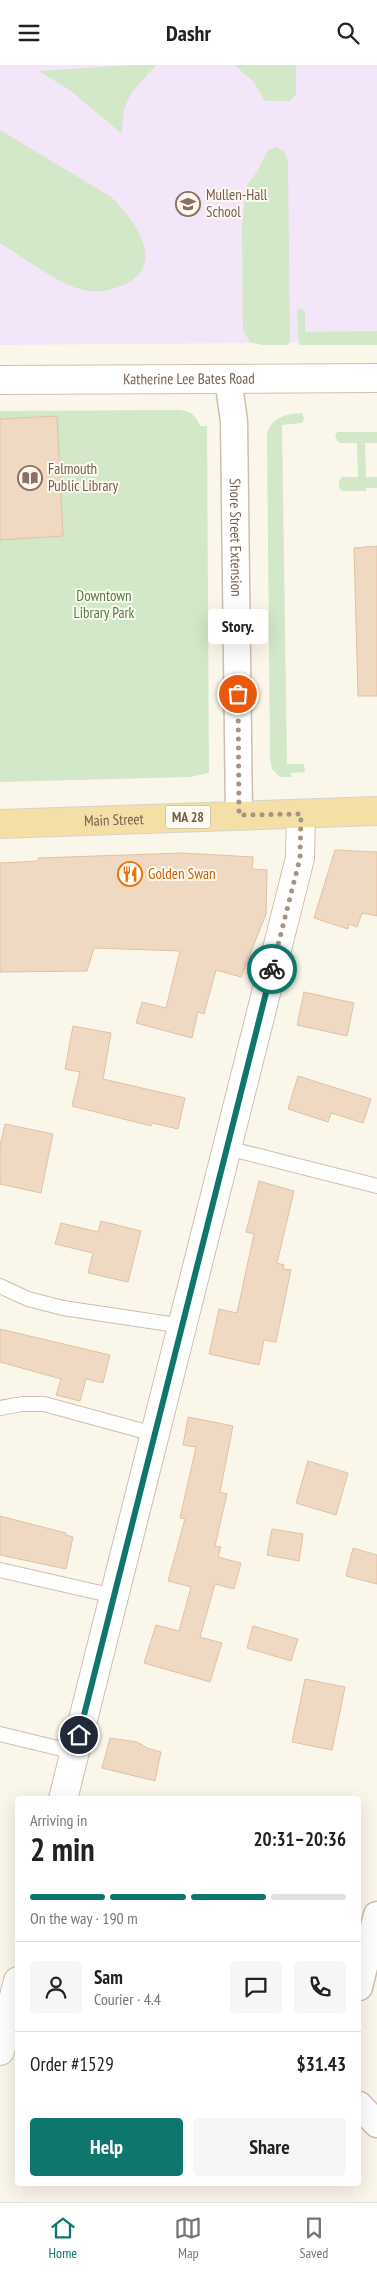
<!DOCTYPE html>
<meta charset="utf-8">
<style>
:root{--surface:#fff;--page:#f6f6f6;--text:#222;--muted:#767676;--line:#e0e0e0;--accent:#0f766e}
body{margin:0;font-family:"PT Sans Narrow",sans-serif;background:var(--page);color:var(--text);height:100vh;display:flex;flex-direction:column;font-size:19px;white-space:nowrap}
*{box-sizing:border-box;margin:0}
p{font-size:16px;color:var(--muted)}
.icon{flex:none;width:28px;height:28px;fill:none;stroke:currentColor;stroke-width:2;stroke-linecap:round;stroke-linejoin:round}
.map{position:relative;flex:1;overflow:hidden}
.sheet{position:absolute;left:15px;top:1731px;width:346px;height:390px;display:flex;flex-direction:column;background:var(--surface);border-radius:5px;box-shadow:0 5px 20px #0002}
.sheet>*{flex:none}
.pin{position:absolute;display:grid;place-items:center;width:42px;height:42px;color:#fff;margin:-21px;border:2px solid #fff;border-radius:50%;box-shadow:0 1px 5px #0007}
.courier{position:absolute;display:grid;place-items:center;width:50px;height:50px;margin:-25px;border:4px solid #0f766e;border-radius:50%;background:#fff;color:#222;box-shadow:0 1px 6px #0007}
.bubble{position:absolute;height:35px;border-radius:5px;background:var(--surface);box-shadow:0 5px 20px #0002;font-size:16px;font-weight:700;line-height:35px;text-align:center}
.headline em{font-style:normal;font-weight:700}
.headline div{display:flex;flex-direction:column-reverse}
.headline{display:flex;align-items:center;justify-content:space-between;height:85px;padding:0 15px}
h1{font-size:32px;font-weight:700;line-height:38px}
.bar{display:grid;grid-template-columns:repeat(4,1fr);gap:8px 5px;align-content:center;height:60px;padding:0 15px}
.bar i{height:6px;border-radius:4px;background:var(--line)}
.bar .active{background:var(--accent)}
.bar p{grid-column:span 4}
.line{display:flex;align-items:center;gap:12px;padding:0 15px;border-top:1px solid var(--line)}
.line div{flex:1}
.round{display:grid;place-items:center;flex:none;width:52px;height:52px;border-radius:5px;background:var(--page)}
.button{display:flex;gap:10px;margin-top:auto;padding:10px 15px}
.button a{flex:1;height:58px;border-radius:5px;background:var(--accent);color:#fff;font-size:20px;font-weight:700;line-height:58px;text-align:center}
.button a+a{background:var(--page);color:var(--text)}
header{display:flex;justify-content:space-between;align-items:center;height:65px;padding:0 15px;background:var(--surface);font-size:22px;font-weight:700}
.tab-bar{display:flex;justify-content:space-around;align-items:center;height:70px;border-top:1px solid var(--line);background:var(--surface);font-size:14px;color:var(--muted)}
.tab-bar a{display:grid;justify-items:center;gap:2px}
.tab-bar .active{color:var(--accent)}
.map>svg:first-child{display:block}
.education{fill:#f3e6f8}
.green{fill:#d2e8c8}
.building{fill:#efd9c3;stroke:#e0c1a5}
.lines{fill:none;stroke-linecap:round;stroke-linejoin:round}
.lane-casing{stroke:#cdbfb0;stroke-width:16}
.street-casing{stroke:#cdbfb0;stroke-width:29}
.secondary-casing{stroke:#cfc0ae;stroke-width:30}
.primary-casing{stroke:#d8d2ce;stroke-width:30}
.lane{stroke:#fff;stroke-width:14}
.street{stroke:#fff;stroke-width:26}
.secondary{stroke:#fff;stroke-width:28}
.primary{stroke:#f4dfa7;stroke-width:28}
.done{stroke:#a39485;stroke-width:5;stroke-dasharray:0 9}
.route{stroke:#0f766e;stroke-width:6}
.labels{text-anchor:middle;stroke-width:4;stroke-linejoin:round;paint-order:stroke}
.shield{fill:#fefaf0;stroke:#9d8e7f;stroke-width:1}
.shield-label{font-size:14px;font-weight:bold;fill:#74604f}
.education-label{font-size:15px;fill:#785e54;stroke:#fefaf0;text-anchor:start}
.street-label{font-size:15px;fill:#74604f;stroke:#fefaf0}
.park-label{font-size:15px;fill:#547e4a;stroke:#fefaf0}
.food-label{font-size:15px;fill:#c56008;stroke:#fefaf0;text-anchor:start}
</style>
<header><svg class="icon" aria-label="menu" viewBox="0 0 24 24"><path d="M4 6h16M4 12h16M4 18h16"/></svg>Dashr<svg class="icon" aria-label="search" viewBox="0 0 24 24"><circle cx="10" cy="10" r="6"/><path d="M15 15l6 6"/></svg></header>
<div class="map">
<svg width="377" height="2137" viewBox="0 0 377 2137">
<rect width="100%" height="100%" fill="#fbf6ea"/>
<path class="education" d="M0 0H377V277L0 280Z"/>
<path class="green" d="M133 0H156C134 26 122 31 122 69L71 26 39 6Z
M234 0H296V29L290 36H265L253 16Z
M0 65 111 132C135 155 169 201 121 221 107 227 95 228 80 224 61 220 19 190 0 178Z
M276 82 284 86 288 96 290 277 287 280H262L250 277 243 265 242 160 246 122 257 107 268 85Z
M299 243 305 246V267L377 266V280H299L297 246Z
M180 345C191 347 196 350 200 361H207L209 708 190 712 0 717V346Z
M302 348 304 353 302 358 282 360 287 699H304L305 707 291 708V712H280L272 704 270 693 267 370C271 352 286 349 302 348Z
M337 367H377V378H365L366 412H377V423H366V426H343L339 423V416L342 412H358L357 378H339L335 372Z"/>
<path class="building" d="M57 351 63 471 0 475V354Z
M377 481V631H358L354 483Z
M335 785 377 787V851L362 848 357 862 349 859 348 864 314 853Z
M183 788 253 792 252 804 267 805 266 849 241 912 216 905 204 949 198 947 192 973 136 958 142 937 166 943 180 886 94 883 87 906 0 907V798L38 796V793Z
M304 927 354 938 347 971 297 960Z
M73 961 111 968 103 1014 185 1033 178 1064 152 1058 151 1061 72 1041 80 1007 65 1004Z
M298 1011 371 1034 363 1058 331 1048 328 1057 288 1044Z
M5 1059 53 1069 41 1128 0 1119V1081Z
M259 1116 294 1126 277 1198 284 1200 283 1204 291 1205 276 1277 264 1275 259 1300 209 1289 219 1244 237 1248 254 1169 246 1167Z
M101 1156 141 1166 128 1217 88 1208 93 1188 55 1179 61 1158 98 1167Z
M0 1264 110 1290 103 1318 86 1314 80 1336 56 1330 61 1314 0 1297Z
M188 1352 233 1361 220 1427 227 1429 215 1481 221 1482 218 1492 241 1498 234 1524 215 1519 200 1572 222 1578 210 1617 144 1598 156 1560 179 1566 191 1522 168 1516 185 1454 180 1453 196 1382 183 1380Z
M308 1396 348 1408 336 1450 296 1438Z
M0 1451 66 1468V1470L73 1472 66 1504 0 1490Z
M272 1464 303 1469 299 1496 267 1490Z
M353 1483 377 1490V1519L346 1511Z
M253 1561 298 1574 291 1596 247 1583Z
M305 1614 345 1622 332 1685 292 1677Z
M110 1673 137 1677 147 1683 161 1687 155 1716 102 1703Z"/>
<g class="lines">
<defs>
<path id="lane" d="M227 1083 377 1121
M0 1221 28 1234 63 1243 183 1261
M0 1343 22 1339H44L154 1369
M0 1505 114 1531
M0 1669 74 1687"/>
<g id="street">
<path id="s1" d="M228 314 234 356 239 750"/>
<path d="M359 1922 377 1850"/>
<path d="M359 2040 377 2059"/>
</g>
<g id="secondary">
<path id="s2" d="M0 315 377 313"/>
<path d="M63 1734 300 793 301 749"/>
<path d="M0 1986 18 1916"/>
</g>
<g id="primary">
<path id="s3" d="M0 759 377 746"/>
</g>
</defs>
<use href="#lane" class="lane-casing"/>
<use href="#street" class="street-casing"/>
<use href="#secondary" class="secondary-casing"/>
<use href="#primary" class="primary-casing"/>
<use href="#lane" class="lane"/>
<use href="#street" class="street"/>
<use href="#secondary" class="secondary"/>
<use href="#primary" class="primary"/>
</g>
<g class="lines">
<path class="done" d="M238 629 239 750 301 749 300 793 272 904"/>
<path class="route" d="M79 1670 272 904"/>
</g>
<defs>
<symbol id="school-ring" viewBox="-11 -11 22 22"><circle r="9.5" fill="#fefaf0" stroke="#8d6e63" stroke-width="1.5"/><path d="M0-5L7-2L0 1L-7-2ZM-4 1L0 2.5L4 1V4Q0 6-4 4Z" fill="#8d6e63"/></symbol>
<symbol id="library-ring" viewBox="-11 -11 22 22"><circle r="9.5" fill="#fefaf0" stroke="#8d6e63" stroke-width="1.5"/><path d="M-6-4Q-3-5.5-.7-3.5V5Q-3 3-6 4ZM6-4Q3-5.5 .7-3.5V5Q3 3 6 4Z" fill="#8d6e63"/></symbol>
<symbol id="restaurant-ring" viewBox="-11 -11 22 22"><circle r="9.5" fill="#fefaf0" stroke="#e8710a" stroke-width="1.5"/><path d="M-5-6h1v4h1v-4h1v4h1v-4h1v5L-1.5 .5V6h-2V.5L-5-1ZM5-6V6H3V1.5H1.5Q1.5-4 5-6Z" fill="#e8710a"/></symbol>
</defs>
<g fill-rule="evenodd">
<use href="#school-ring" x="174" y="125" width="28" height="28"/>
<use href="#library-ring" x="16" y="399" width="28" height="28"/>
<use href="#restaurant-ring" x="116" y="795" width="28" height="28"/>
</g>
<g class="labels">
<rect class="shield" x="165.5" y="740.5" width="45" height="23" rx="4"/>
<g class="shield-label">
<text x="188" y="757">MA 28</text>
</g>
<g class="education-label">
<text x="206" y="135">Mullen-Hall<tspan x="206" dy="17">School</tspan></text>
<text x="48" y="409">Falmouth<tspan x="48" dy="17">Public Library</tspan></text>
</g>
<g class="street-label">
<text dy="5" stroke="none"><textPath href="#s2" startOffset="189">Katherine Lee Bates Road</textPath></text>
<text dy="5" stroke="none"><textPath href="#s1" startOffset="159">Shore Street Extension</textPath></text>
<text dy="5" stroke="none"><textPath href="#s3" startOffset="114">Main Street</textPath></text>
</g>
<g class="park-label">
<text x="104" y="536">Downtown<tspan x="104" dy="17">Library Park</tspan></text>
</g>
<g class="food-label">
<text x="148" y="814">Golden Swan</text>
</g>
</g>
</svg>
<div class="pin" style="left:238px;top:629px;background:#ea580c"><svg class="icon" aria-label="bag" viewBox="0 0 24 24"><path d="M5 8h14l-1 12H6zM9 8a3 3 0 0 1 6 0"/></svg></div>
<div class="pin" style="left:79px;top:1670px;background:#1f2937"><svg class="icon" aria-label="home" viewBox="0 0 24 24"><path d="M3 11l9-7 9 7M6 9v11h12V9"/></svg></div>
<div class="courier" style="left:272px;top:904px"><svg class="icon" aria-label="bike" viewBox="0 0 24 24"><circle cx="6" cy="16" r="4"/><circle cx="18" cy="16" r="4"/><path d="M6 16l4-8h5l3 8M10 8l3 8H6M13 5h3"/></svg></div>
<div class="bubble" style="left:208px;top:544px;width:60px">Story.</div>
<section class="sheet">
<div class="headline"><div><h1>2 min</h1><p>Arriving in</p></div><em>20:31–20:36</em></div>
<div class="bar"><i class="active"></i><i class="active"></i><i class="active"></i><i></i><p>On the way · 190 m</p></div>
<div class="line" style="height:90px"><a class="round"><svg class="icon" aria-label="person" viewBox="0 0 24 24"><circle cx="12" cy="8" r="4"/><path d="M4 21q1-7 8-7t8 7"/></svg></a><div><b>Sam</b><p>Courier · 4.4</p></div><a class="round"><svg class="icon" aria-label="chat" viewBox="0 0 24 24"><path d="M4 5h16v11H9l-5 4z"/></svg></a><a class="round"><svg class="icon" aria-label="phone" viewBox="0 0 24 24"><path d="M5 4h4l2 5-3 2q2 4 5 5l2-3 5 2v4C11 20 4 13 5 4z"/></svg></a></div>
<div class="line" style="height:65px"><div>Order #1529</div><b>$31.43</b></div>
<div class="button"><a>Help</a><a>Share</a></div>
</section>
</div>
<nav class="tab-bar">
<a class="active"><svg class="icon" aria-label="home" viewBox="0 0 24 24"><path d="M3 11l9-7 9 7M6 9v11h12V9"/></svg>Home</a>
<a><svg class="icon" aria-label="map" viewBox="0 0 24 24"><path d="M3 6l6-2 6 2 6-2v14l-6 2-6-2-6 2zM9 4v14M15 6v14"/></svg>Map</a>
<a><svg class="icon" aria-label="saved" viewBox="0 0 24 24"><path d="M7 4h10v16l-5-4-5 4z"/></svg>Saved</a>
</nav>
